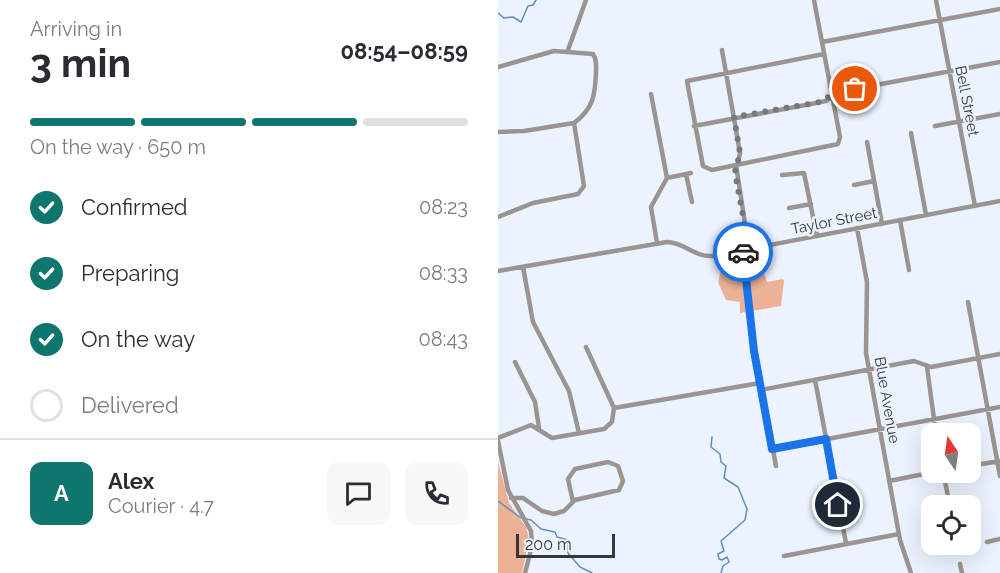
<!DOCTYPE html>
<meta charset="utf-8">
<style>
:root{--surface:#fff;--page:#f7f7f7;--text:#2b2b33;--muted:#7c7c81;--line:#e1e1e2;--accent:#0f766e}
body{margin:0;font-family:Raleway,sans-serif;background:var(--page);color:var(--text);height:100vh;display:flex;flex-direction:column;font-size:22px;white-space:nowrap}
*{box-sizing:border-box;margin:0}
p{font-size:20px;color:var(--muted)}
.icon{flex:none;width:33px;height:33px;fill:none;stroke:currentColor;stroke-width:2;stroke-linecap:round;stroke-linejoin:round}
.map{position:relative;flex:1;overflow:hidden}
.details{display:flex;flex-direction:column;background:var(--surface);width:498px}
.details>*{flex:none}
.needle{width:39px;rotate:347deg}
.fabs{position:absolute;left:423px;top:423px;display:grid;gap:12px}
.fabs a{display:grid;place-items:center;width:60px;height:60px;border-radius:12px;background:var(--surface);box-shadow:0 6px 24px #0002;font-size:30px}
.scale{position:absolute;left:18px;bottom:15px;width:99px;box-sizing:border-box;padding-left:6px;border:3px solid #34383d;border-top:0;font-size:16px;line-height:21px;white-space:nowrap;color:#34383d;-webkit-text-stroke:4px #ebf3fe;paint-order:stroke}
.pin{position:absolute;display:grid;place-items:center;width:51px;height:51px;color:#fff;margin:-26px;border:3px solid #fff;border-radius:50%;box-shadow:0 2px 6px #0007}
.courier{position:absolute;display:grid;place-items:center;width:60px;height:60px;margin:-30px;border:4px solid #1a73e8;border-radius:50%;background:#fff;color:#222;box-shadow:0 2px 8px #0007}
.head em{font-style:normal;font-weight:700}
.head div{display:flex;flex-direction:column-reverse}
.head{display:flex;align-items:center;justify-content:space-between;height:102px;padding:0 30px}
h1{font-size:39px;font-weight:700;line-height:45px}
.bar{display:grid;grid-template-columns:repeat(4,1fr);gap:9px 6px;align-content:center;height:72px;padding:0 30px}
.bar i{height:8px;border-radius:4px;background:var(--line)}
.bar .active{background:var(--accent)}
.bar p{grid-column:span 4}
.line{display:flex;align-items:center;gap:15px;padding:0 30px;border-top:2px solid var(--line)}
.line div{flex:1}
.round{display:grid;place-items:center;flex:none;width:63px;height:63px;border-radius:12px;background:var(--page)}
ol{padding:0 30px;list-style:none}
li{display:flex;align-items:center;gap:18px;height:66px}
li p{margin-inline-start:auto}
li .icon{padding:6px;border-radius:50%;background:var(--accent);color:#fff;stroke-width:4}
li:last-child{color:var(--muted)}
li i{width:33px;height:33px;border:3px solid var(--line);border-radius:50%}
main{display:flex;flex:1;min-height:0}
.map>svg:first-child{display:block}
.green{fill:#edb296}
.lines{fill:none;stroke-linecap:round;stroke-linejoin:round}
.stream{stroke:#648bc1;stroke-width:1.5}
.minor{stroke:#9b9490;stroke-width:4.5}
.done{stroke:#747981;stroke-width:6;stroke-dasharray:0 10.8}
.route{stroke:#1a73e8;stroke-width:8}
.labels{text-anchor:middle;stroke-width:5;stroke-linejoin:round;paint-order:stroke}
.street-label{font-size:15px;fill:#34383d;stroke:#ebf3fe}
</style>
<main>
<section class="details">
<div class="head"><div><h1>3 min</h1><p>Arriving in</p></div><em>08:54–08:59</em></div>
<div class="bar"><i class="active"></i><i class="active"></i><i class="active"></i><i></i><p>On the way · 650 m</p></div>
<ol>
<li><svg class="icon" aria-label="check" viewBox="0 0 24 24"><path d="M5 12l5 5 9-10"/></svg>Confirmed<p>08:23</p></li>
<li><svg class="icon" aria-label="check" viewBox="0 0 24 24"><path d="M5 12l5 5 9-10"/></svg>Preparing<p>08:33</p></li>
<li><svg class="icon" aria-label="check" viewBox="0 0 24 24"><path d="M5 12l5 5 9-10"/></svg>On the way<p>08:43</p></li>
<li><i></i>Delivered</li>
</ol>
<div class="line" style="height:108px"><b class="round" style="background:var(--accent);color:#fff">A</b><div><b>Alex</b><p>Courier · 4.7</p></div><a class="round"><svg class="icon" aria-label="chat" viewBox="0 0 24 24"><path d="M4 5h16v11H9l-5 4z"/></svg></a><a class="round"><svg class="icon" aria-label="phone" viewBox="0 0 24 24"><path d="M5 4h4l2 5-3 2q2 4 5 5l2-3 5 2v4C11 20 4 13 5 4z"/></svg></a></div>
</section>
<div class="map">
<svg width="502" height="573" viewBox="0 0 502 573">
<rect width="100%" height="100%" fill="#ebf3fe"/>
<path class="green" d="M264 249 267 260 264 267 269 282 285 279 286 281 283 306 242 313V302L228 300 220 282 227 256Z
M0 462 11 503 28 527 31 539 24 573H0Z"/>
<g class="lines">
<path class="stream" d="M0 13 6 18 15 17 23 22 30 6 35 5 38 0
M214 437 213 447 222 454 223 462 228 466 226 478 240 487 249 509 247 520 223 541 226 551 220 554 221 559 224 560 229 557 231 562 225 566 223 573
M0 501 23 518
M28 519 33 520 43 529 57 532 59 537 70 540V553L82 567 94 573"/>
<path class="minor" d="M316 0 342 137 340 144 214 170 205 166 189 81 326 54
M438 0 477 206
M324 42 502 9
M70 50 88 0
M224 50 242 153 240 163
M0 67 56 51 95 54C99 60 98 65 98 73 97 96 95 109 76 123
M153 94 169 178 153 207 159 243
M196 126 313 104 328 101 340 92 502 62
M437 126 502 114
M0 132 26 131 76 123 86 186 80 194 35 203 0 217
M413 133 428 215
M369 142 384 224
M238 165 251 249
M188 174 194 202
M284 175 306 173 319 236
M169 178 193 173
M356 185 376 181
M291 208 313 204
M402 220 411 270
M359 228 369 282 368 353 402 540 413 573
M245 250 256 350 278 466
M25 267 35 322 71 391 81 433
M0 271 169 242C186 242 196 257 214 256L502 201
M470 302 502 476
M88 347 116 408
M17 362 37 402 41 428
M429 367 438 434
M317 380 348 543
M263 390 416 361 433 367 502 354
M0 438 33 425 54 438 106 429 114 422 116 408 262 383
M0 441 10 490 33 531 34 546 27 573
M275 449 502 407
M472 466 502 461
M445 472 452 506
M391 481 436 472
M13 498H25L44 511 56 514 66 511 77 500 121 490 125 481 120 466 110 462 77 469 70 479 75 502
M489 542 502 539
M286 556 401 534
M462 564 464 573"/>
</g>
<g class="lines">
<path class="done" d="M245 252 251 249 237 172 242 153 236 117 322 102 334 95 357 89"/>
<path class="route" d="M245 252 256 351 274 449 328 439 340 505"/>
</g>
<g class="labels">
<g class="street-label">
<text transform="translate(469 101) rotate(79)" y="5">Bell Street</text>
<text transform="translate(336 221) rotate(-11)" y="5">Taylor Street</text>
<text transform="translate(389 400) rotate(80)" y="5">Blue Avenue</text>
</g>
</g>
</svg>
<div class="fabs">
<a><svg class="needle" viewBox="-14 -14 28 28"><path d="M0-13l5 13h-10z" fill="#e53935"/><path d="M0 13l5-13h-10z" fill="#7c7c81"/></svg></a>
<a><svg class="icon" aria-label="locate" viewBox="0 0 24 24"><circle cx="12" cy="12" r="6"/><path d="M12 2v4M12 18v4M2 12h4M18 12h4"/></svg></a>
</div>
<div class="scale">200 m</div>
<div class="pin" style="left:357px;top:89px;background:#ea580c"><svg class="icon" aria-label="bag" viewBox="0 0 24 24"><path d="M5 8h14l-1 12H6zM9 8a3 3 0 0 1 6 0"/></svg></div>
<div class="pin" style="left:340px;top:505px;background:#1f2937"><svg class="icon" aria-label="home" viewBox="0 0 24 24"><path d="M3 11l9-7 9 7M6 9v11h12V9"/></svg></div>
<div class="courier" style="left:245px;top:252px"><svg class="icon" aria-label="car" viewBox="0 0 24 24"><path d="M5 17H2v-5l4-1 3-4h7l3 4 3 1v5h-3M9 17h6M6 11h13"/><circle cx="7" cy="17" r="2"/><circle cx="17" cy="17" r="2"/></svg></div>
</div>
</main>
